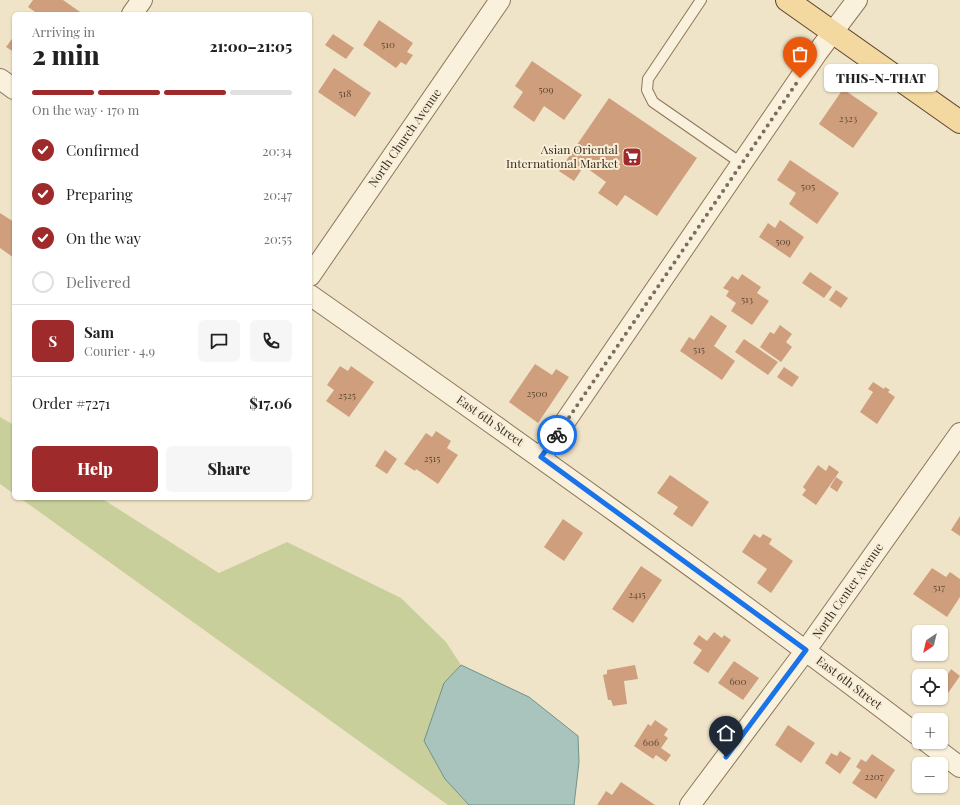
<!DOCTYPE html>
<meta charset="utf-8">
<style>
:root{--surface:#fff;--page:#f6f6f6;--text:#222;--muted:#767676;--line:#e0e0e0;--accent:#9e2a2b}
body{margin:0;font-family:"Playfair Display",serif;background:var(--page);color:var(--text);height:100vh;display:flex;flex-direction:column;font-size:15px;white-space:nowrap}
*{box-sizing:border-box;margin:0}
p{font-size:13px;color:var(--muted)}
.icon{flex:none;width:22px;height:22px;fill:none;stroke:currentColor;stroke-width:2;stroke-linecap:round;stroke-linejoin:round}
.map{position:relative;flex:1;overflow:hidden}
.details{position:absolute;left:12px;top:12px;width:300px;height:488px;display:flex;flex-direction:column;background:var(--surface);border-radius:6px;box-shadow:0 1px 3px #0004}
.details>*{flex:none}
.needle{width:26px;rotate:215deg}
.buttons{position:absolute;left:912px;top:625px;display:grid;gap:8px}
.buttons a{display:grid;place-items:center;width:36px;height:36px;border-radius:6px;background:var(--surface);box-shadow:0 1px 3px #0004;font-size:20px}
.pin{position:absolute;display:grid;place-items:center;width:34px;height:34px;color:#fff;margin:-41px -17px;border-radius:50% 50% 50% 0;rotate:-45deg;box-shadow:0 0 4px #0007}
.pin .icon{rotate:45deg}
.courier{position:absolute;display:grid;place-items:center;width:40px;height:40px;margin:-20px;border:3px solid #1a73e8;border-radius:50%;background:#fff;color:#222;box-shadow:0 1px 5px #0007}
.bubble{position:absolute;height:28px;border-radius:6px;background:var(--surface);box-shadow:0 1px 3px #0004;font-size:13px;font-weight:800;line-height:28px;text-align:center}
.headline em{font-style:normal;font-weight:800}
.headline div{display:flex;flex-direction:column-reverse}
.headline{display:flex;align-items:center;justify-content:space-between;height:68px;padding:0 20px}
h1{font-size:26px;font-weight:800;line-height:30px}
.bar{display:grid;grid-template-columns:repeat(4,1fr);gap:6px 4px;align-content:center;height:48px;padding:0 20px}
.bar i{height:5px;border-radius:3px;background:var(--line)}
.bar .current{background:var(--accent)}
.bar p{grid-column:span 4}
.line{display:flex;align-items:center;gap:10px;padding:0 20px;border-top:1px solid var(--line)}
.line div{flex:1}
.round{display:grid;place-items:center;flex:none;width:42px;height:42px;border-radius:6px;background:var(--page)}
ol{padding:0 20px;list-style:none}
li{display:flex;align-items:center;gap:12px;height:44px}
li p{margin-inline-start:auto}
li .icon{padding:4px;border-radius:50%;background:var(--accent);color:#fff;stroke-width:4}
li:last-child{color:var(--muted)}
li i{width:22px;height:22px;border:2px solid var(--line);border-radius:50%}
.button{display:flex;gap:8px;margin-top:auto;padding:8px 20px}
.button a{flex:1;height:46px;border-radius:6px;background:var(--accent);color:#fff;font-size:16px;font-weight:800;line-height:46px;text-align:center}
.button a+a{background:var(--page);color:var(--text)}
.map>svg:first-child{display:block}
.green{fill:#c9cf9b}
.water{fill:#a9c4bc;stroke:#6f938a}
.building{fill:#cf9f7d}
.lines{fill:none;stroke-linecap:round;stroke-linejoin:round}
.lane-casing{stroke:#8d765c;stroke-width:12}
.street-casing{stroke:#8d765c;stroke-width:22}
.primary-casing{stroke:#5b4430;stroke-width:24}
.lane{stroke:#faf1dc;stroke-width:10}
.street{stroke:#faf1dc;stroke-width:20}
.primary{stroke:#f3d9a0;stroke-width:22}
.done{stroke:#7c6e5b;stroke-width:4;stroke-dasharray:0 7.2}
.route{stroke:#1a73e8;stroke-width:5}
.labels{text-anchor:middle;stroke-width:4;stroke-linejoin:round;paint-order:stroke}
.number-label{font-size:10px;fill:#624a37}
.street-label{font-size:12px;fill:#3d2e20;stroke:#f7eed8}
.poi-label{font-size:12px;fill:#3d2e20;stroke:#f7eed8;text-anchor:end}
</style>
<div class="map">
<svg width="960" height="805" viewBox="0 0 960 805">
<rect width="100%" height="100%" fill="#f0e4c8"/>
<path class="green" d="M0 417 14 425V494L0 484Z
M20 498H101L219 573 287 542 401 598 446 642 461 665 444 683 445 779 469 805H448Z"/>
<path class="water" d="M461 665 529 697 578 736 579 762 574 805H469L445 779 424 741 444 683Z"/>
<path class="building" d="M33 0H63L83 14H38L28 7Z
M379 20 413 43 407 52 413 55 406 65 401 62 396 68 363 45Z
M333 34 354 48 346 59 325 45Z
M14 36V52L6 47Z
M532 61 582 95 564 120 544 106 534 122 513 107 523 92 515 86Z
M334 68 371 93 355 117 318 92Z
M843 89 878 113 853 148 819 124Z
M609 98 697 158 657 216 625 195 617 206 598 193 606 182 584 166 574 181 559 171Z
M790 160 839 193 817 224 789 204 796 193 777 180Z
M0 213 14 222V258L0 248Z
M780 220 804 237 790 258 759 237 768 223 775 228Z
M810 272 832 287 824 298 802 283Z
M742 274 761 287 757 293 769 301 752 325 731 311 736 303 726 296 729 291 723 288 732 276 738 280Z
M836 290 848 298 841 308 829 300Z
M711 315 727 326 714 346 735 361 722 380 680 351 689 337 694 340Z
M780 325 792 334 786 342 792 347 781 362 760 347 770 332 774 334Z
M744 339 778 362 768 375 735 352Z
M535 364 552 375 556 369 569 377 538 423 509 402Z
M340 366 348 371 351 366 374 382 349 417 326 401 334 390 327 385Z
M784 367 799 377 792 387 777 377Z
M873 382 884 389 885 387 890 390 888 392 895 397 877 424 860 412 873 392 868 389Z
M436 431 451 441 447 448 458 455 438 484 416 469 415 471 404 464 426 433 432 437Z
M385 450 397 459 387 474 375 466Z
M818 465 826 471 829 465 839 472 816 505 802 495 806 490 803 487Z
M670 475 709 502 692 527 673 514 678 507 657 493Z
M836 477 843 482 837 492 830 487Z
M960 516V536L951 530Z
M563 519 583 533 564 561 544 547Z
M754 534 760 538 763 534 772 539 769 544 793 561 771 593 757 583 767 569 742 552Z
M641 566 662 580 633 623 612 609Z
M932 568 946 577 950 572 960 579V597L947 617 913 594Z
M714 632 722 638 724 635 731 640 708 673 693 663 702 650 693 644 699 635 707 641Z
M734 661 759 678 743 700 718 683Z
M635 665 638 679 624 681 627 704 613 706 611 700H608L603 675 607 674V670Z
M951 669 960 676 941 703 933 698H941V676H937L941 670 948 674Z
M655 720 668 729 664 735 668 738 661 748 671 755 666 762 656 755 653 759 634 746 648 724 651 726Z
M788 725 815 743 801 763 775 745Z
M840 751 851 758 840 774 825 763 831 753 837 756Z
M872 754 895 770 876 799 852 783 861 770 856 767 861 759 866 762Z
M621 782 655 805H597L606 791 612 795Z"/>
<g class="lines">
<defs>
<path id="lane" d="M701 0 648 79 647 90 653 102 741 163"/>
<path id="street" d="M132 14 142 0
M0 79 14 89
M310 276 500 0
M310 295C515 439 719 584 919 736
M541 457 817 53 857 0
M927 742 960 767
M690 805 806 650 960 433"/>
<path id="primary" d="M787 0 960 122"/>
</defs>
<use href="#lane" class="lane-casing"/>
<use href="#street" class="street-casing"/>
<use href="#primary" class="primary-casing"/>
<use href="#lane" class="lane"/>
<use href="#street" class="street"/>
<use href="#primary" class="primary"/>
</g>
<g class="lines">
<path class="done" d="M557 435 800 78"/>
<path class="route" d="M557 435 541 457 806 650 726 757"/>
</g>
<defs>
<symbol id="supermarket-square" viewBox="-11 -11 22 22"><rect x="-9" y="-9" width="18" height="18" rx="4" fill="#9e2a2b" stroke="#f7eed8"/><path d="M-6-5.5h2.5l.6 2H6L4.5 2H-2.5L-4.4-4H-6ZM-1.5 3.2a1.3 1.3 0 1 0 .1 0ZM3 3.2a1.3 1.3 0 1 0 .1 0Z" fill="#fff"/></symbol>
</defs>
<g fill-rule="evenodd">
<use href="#supermarket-square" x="621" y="146" width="22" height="22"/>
</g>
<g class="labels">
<g class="number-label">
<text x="388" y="48">510</text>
<text x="546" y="93">509</text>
<text x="345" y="97">518</text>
<text x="848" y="122">2323</text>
<text x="808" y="190">505</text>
<text x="783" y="245">509</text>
<text x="747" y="303">513</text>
<text x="699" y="353">515</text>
<text x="537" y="397">2500</text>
<text x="347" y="399">2525</text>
<text x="432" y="462">2515</text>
<text x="939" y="591">517</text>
<text x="637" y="598">2415</text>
<text x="738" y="685">600</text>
<text x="651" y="746">606</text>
<text x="874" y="780">2207</text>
</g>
<g class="street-label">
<text transform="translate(405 138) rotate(-55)" y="4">North Church Avenue</text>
<text transform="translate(490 421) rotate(35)" y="4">East 6th Street</text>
<text transform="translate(848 591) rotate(-55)" y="4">North Center Avenue</text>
<text transform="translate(849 683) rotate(37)" y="4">East 6th Street</text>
</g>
<g class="poi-label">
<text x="618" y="154">Asian Oriental<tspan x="618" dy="14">International Market</tspan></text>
</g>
</g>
</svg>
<div class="buttons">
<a><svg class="needle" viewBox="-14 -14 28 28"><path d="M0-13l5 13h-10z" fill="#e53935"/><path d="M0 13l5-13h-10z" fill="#767676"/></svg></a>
<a><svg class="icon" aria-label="locate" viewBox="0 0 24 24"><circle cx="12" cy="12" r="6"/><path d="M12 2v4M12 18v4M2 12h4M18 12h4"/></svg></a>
<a>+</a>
<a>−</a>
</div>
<div class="pin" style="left:800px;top:78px;background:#ea580c"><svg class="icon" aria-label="bag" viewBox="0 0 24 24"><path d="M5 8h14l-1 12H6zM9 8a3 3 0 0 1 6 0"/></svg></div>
<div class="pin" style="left:726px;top:757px;background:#1f2937"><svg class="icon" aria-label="home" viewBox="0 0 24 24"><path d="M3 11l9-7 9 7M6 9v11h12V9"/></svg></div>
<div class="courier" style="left:557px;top:435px"><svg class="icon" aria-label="bike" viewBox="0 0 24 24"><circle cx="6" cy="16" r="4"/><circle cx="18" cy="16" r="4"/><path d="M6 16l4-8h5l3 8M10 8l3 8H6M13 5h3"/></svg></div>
<div class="bubble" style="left:824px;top:64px;width:114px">THIS-N-THAT</div>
<section class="details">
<div class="headline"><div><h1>2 min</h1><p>Arriving in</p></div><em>21:00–21:05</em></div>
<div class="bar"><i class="current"></i><i class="current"></i><i class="current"></i><i></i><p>On the way · 170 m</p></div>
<ol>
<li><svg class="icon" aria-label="check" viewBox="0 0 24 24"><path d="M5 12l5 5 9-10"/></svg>Confirmed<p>20:34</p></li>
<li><svg class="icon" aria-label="check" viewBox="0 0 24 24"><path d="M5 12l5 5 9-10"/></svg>Preparing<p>20:47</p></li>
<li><svg class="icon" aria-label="check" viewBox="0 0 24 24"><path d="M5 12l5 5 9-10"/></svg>On the way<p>20:55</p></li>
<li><i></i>Delivered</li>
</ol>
<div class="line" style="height:72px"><b class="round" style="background:var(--accent);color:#fff">S</b><div><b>Sam</b><p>Courier · 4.9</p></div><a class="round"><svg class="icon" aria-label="chat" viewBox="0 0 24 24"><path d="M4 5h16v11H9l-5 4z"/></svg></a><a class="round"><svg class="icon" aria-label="phone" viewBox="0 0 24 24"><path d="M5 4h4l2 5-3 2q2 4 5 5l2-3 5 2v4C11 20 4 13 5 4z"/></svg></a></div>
<div class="line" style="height:52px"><div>Order #7271</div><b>$17.06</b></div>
<div class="button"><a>Help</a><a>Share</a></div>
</section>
</div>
